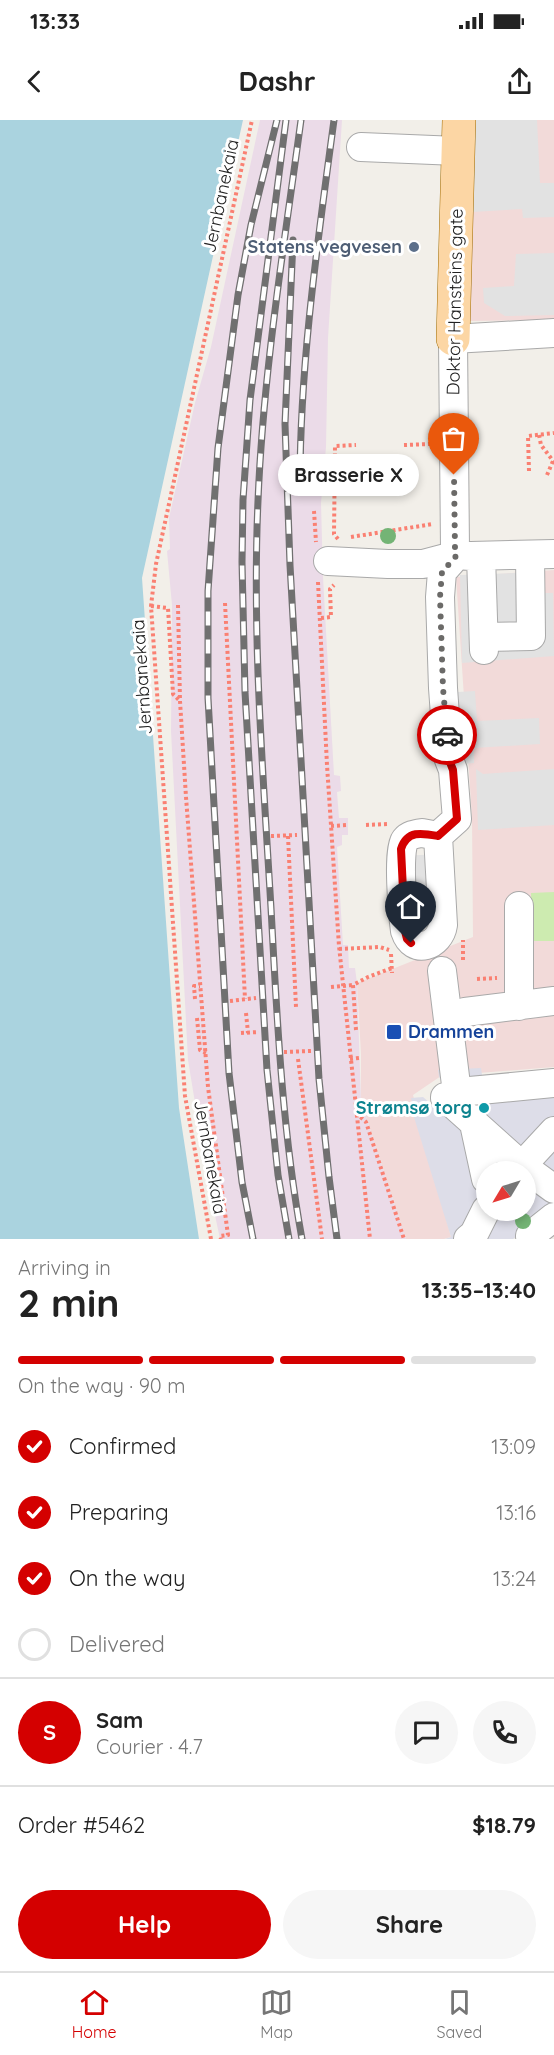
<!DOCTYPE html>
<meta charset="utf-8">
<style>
:root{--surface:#fff;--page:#f6f6f6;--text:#222;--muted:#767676;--line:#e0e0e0;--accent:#d40000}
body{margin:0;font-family:Quicksand,sans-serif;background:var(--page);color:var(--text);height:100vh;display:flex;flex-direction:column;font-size:22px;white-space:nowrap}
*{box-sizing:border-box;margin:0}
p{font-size:20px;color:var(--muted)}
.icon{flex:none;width:33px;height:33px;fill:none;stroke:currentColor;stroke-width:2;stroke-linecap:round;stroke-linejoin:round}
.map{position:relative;height:1119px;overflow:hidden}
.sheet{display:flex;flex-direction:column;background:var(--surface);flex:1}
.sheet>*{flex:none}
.needle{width:39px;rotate:232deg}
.fabs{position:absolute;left:476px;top:1041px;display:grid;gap:12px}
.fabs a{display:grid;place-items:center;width:60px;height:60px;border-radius:50%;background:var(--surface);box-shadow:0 3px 9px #0003;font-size:30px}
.pin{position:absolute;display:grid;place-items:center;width:51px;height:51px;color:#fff;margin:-62px -26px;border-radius:50% 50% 50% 0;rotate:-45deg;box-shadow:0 0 6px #0007}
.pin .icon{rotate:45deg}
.courier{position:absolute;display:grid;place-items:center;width:60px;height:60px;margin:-30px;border:4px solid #d40000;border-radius:50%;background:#fff;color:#222;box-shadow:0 2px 8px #0007}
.bubble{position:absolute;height:42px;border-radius:21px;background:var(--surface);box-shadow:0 3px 9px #0003;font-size:20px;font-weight:700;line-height:42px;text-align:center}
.headline em{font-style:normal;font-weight:700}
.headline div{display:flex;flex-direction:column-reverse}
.headline{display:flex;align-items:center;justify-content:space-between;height:102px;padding:0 18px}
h1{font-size:39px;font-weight:700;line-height:45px}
.bar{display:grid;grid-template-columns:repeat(4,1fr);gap:9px 6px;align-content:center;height:72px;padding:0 18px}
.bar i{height:8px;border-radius:4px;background:var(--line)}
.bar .current{background:var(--accent)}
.bar p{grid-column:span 4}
.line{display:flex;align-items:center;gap:15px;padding:0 18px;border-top:2px solid var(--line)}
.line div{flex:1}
.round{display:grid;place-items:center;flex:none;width:63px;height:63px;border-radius:32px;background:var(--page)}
ol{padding:0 18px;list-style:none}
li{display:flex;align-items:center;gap:18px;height:66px}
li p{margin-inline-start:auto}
li .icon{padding:6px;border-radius:50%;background:var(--accent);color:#fff;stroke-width:4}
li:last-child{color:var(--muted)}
li i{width:33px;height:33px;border:3px solid var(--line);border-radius:50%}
.button{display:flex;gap:12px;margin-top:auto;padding:12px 18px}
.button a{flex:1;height:69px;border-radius:36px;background:var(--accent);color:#fff;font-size:24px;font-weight:700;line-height:69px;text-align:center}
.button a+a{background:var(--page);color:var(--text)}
.status{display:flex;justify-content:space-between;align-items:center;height:42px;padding:0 30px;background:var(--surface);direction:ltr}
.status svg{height:16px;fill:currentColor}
header{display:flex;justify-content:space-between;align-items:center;height:78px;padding:0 18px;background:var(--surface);font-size:27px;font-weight:700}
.dock{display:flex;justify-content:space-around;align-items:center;height:84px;border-top:2px solid var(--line);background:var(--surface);font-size:16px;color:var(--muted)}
.dock a{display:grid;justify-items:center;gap:3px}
.dock .current{color:var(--accent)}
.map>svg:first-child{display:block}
.commercial{fill:#f2dad9}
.industrial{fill:#ebdbe8}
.grass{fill:#cdebb0}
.parking{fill:#e2e2e2}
.plaza{fill:#dddde8;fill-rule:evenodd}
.water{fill:#aad3df}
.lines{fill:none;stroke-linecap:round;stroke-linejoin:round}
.minor-casing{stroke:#a9a9a9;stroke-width:30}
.major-casing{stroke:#a06b00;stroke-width:34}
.path{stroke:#fa8072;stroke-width:4;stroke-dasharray:3 3;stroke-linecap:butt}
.minor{stroke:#fff;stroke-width:28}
.major{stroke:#fcd6a4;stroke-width:33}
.rail-casing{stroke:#707070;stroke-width:7}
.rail{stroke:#fff;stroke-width:4.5;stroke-dasharray:14;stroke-linecap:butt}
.tree{fill:#74b475}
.done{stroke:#6b6a68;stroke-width:6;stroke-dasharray:0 10.8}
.route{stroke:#d40000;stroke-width:8}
.service-dot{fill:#5c6f8a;stroke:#fff;stroke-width:2}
.transit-dot{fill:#1a4fb4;stroke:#fff;stroke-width:2}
.culture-dot{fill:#0f9aa8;stroke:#fff;stroke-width:2}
.labels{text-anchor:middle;stroke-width:6;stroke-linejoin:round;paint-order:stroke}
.street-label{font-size:18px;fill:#222;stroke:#fff}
.service-label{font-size:18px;font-weight:bold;fill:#4e5e75;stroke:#fff;text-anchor:end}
.transit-label{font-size:18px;font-weight:bold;fill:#164399;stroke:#fff;text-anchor:start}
.culture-label{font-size:18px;font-weight:bold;fill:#0d838f;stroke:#fff;text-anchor:end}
</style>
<div class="status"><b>13:33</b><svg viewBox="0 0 49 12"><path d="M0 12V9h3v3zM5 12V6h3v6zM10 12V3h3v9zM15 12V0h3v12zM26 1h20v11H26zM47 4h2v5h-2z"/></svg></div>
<header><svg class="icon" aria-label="back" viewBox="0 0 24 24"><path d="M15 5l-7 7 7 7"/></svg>Dashr<svg class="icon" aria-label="share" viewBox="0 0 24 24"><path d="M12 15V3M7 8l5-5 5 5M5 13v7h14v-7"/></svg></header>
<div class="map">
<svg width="554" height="1119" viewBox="0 0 554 1119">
<rect width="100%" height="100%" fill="#f2efe9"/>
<path class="commercial" d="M472 0H554V200L466 201Z
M554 450V947L441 956 413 975 451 1117 444 1119H406L361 981V934L357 863 473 817 472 697 456 457Z"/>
<path class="industrial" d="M260 0H342L328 218 326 327 321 383 323 457 334 655 340 656 341 671 337 672 339 698H348V715H342V725L337 727 343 825H348L349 848H355L357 863 361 981 406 1119H220L208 1062 188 940 171 611 172 485 167 431 170 429 169 398 195 283 211 227Z"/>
<path class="grass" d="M554 772V821H532L531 773Z"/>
<path class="parking" d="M475 0H537L540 63H554V97L523 98 522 89 472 92Z
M554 133V195L505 196 484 183 483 168 514 166 516 134Z
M543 452 544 473H553L554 536 462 543 460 455Z
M475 571 477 601 539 598 540 624 474 628V643L462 644 458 572Z
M476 649 483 654 554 649V705L478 710Z
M439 734 443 805 404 806 401 736Z"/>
<path class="plaza" d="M481 948 482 955 554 949V1110L525 1111 513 1119H445L451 1117 413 994 415 993 411 978 423 977 430 983H437L444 963 439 957 438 950ZM486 1052H525V1090H486Z"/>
<path class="water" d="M0 0H243L142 458 179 988 199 1119H0Z"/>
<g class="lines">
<defs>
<path id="minor" d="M361 27 457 31
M457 435 455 429 453 219 554 213
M481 436 484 530
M328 441 388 444H423L457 435 471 436 554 434
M484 517 531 516 530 435
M422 713 438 716 443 805C440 826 413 836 405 811 403 796 397 730 405 720 409 715 415 714 422 713Z
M438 716 457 699 453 650 448 637 443 568 440 477 442 452 457 435
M519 786V886
M442 851 457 973
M465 892 554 881
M445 977 521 1045 554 1069
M445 978 457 973 470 971 554 963
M473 999 486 1059
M516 1052 554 1011
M530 1116 554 1097
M468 1119 474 1114 486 1090"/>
<path id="major" d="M453 219 459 0"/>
</defs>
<use href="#minor" class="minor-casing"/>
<use href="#major" class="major-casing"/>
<path class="path" d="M539 315 541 325 554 342
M404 325 431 324
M529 351 528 316 554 313
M547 355 553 341
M314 391 316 422
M351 417 433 404
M338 419 334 414 335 326 356 325
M318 462 327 645 339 826 370 1119
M225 483 245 879
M178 485 180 581 186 677 208 967 228 1115 220 1116 221 1119
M151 486 168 488 173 574 180 581
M321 498 331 497 330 469 334 465
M366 705 388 704
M331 706 348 705
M271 716 297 715
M288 716 296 887
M339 829 380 827 389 830
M391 834 392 853
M463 840V820
M477 859 497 858
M331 867 353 865
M195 879 194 866H200
M230 881 256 878
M246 893 248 913
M197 898 200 930 206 933
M356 910 353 865 368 857 392 848
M241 913 259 912
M284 932 311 931
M298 939 322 1119
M350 939 359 938
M356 993 366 1002 404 1119
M211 1119 185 976 151 486 156 444 252 0"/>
<use href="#minor" class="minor"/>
<use href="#major" class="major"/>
<defs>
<path id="rail" d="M286 0 250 280 243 380 242 442 245 572 267 950 278 1055 289 1119
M301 0C284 126 263 254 258 381 252 517 263 652 271 788 277 899 282 1009 302 1119
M293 120 285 304 290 445 319 959 329 1057 337 1119
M300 363C300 242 318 120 334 0
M253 1119 242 1062 229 953 208 578V471L218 328 238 175 251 105 277 0"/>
</defs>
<use href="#rail" class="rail-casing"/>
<use href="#rail" class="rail"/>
</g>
<g class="tree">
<circle cx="388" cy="416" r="8"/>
<circle cx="523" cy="1101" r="8"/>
</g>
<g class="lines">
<path class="done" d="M447 615 443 568 440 477 442 452 457 435 455 429 454 355"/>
<path class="route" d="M411 823 407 819 405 811 401 729C407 710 422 713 438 716L457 699 453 650 448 637 447 615"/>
</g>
<circle class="service-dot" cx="414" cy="127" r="6"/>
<rect class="transit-dot" x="386" y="904" width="16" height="16" rx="3"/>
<circle class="culture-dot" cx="484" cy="988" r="6"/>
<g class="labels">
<g class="street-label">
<text transform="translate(221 76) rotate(-78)" y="6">Jernbanekaia</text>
<text transform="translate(455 182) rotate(-89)" y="6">Doktor Hansteins gate</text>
<text transform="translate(142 557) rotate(-94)" y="6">Jernbanekaia</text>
<text transform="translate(210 1037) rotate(80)" y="6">Jernbanekaia</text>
</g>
<g class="service-label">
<text x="402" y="133">Statens vegvesen</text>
</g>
<g class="transit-label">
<text x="408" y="918">Drammen</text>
</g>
<g class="culture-label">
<text x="472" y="994">Strømsø torg</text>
</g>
</g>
</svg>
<div class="fabs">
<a><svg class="needle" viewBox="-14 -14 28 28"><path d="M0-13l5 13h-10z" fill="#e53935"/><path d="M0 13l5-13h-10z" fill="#767676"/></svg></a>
</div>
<div class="pin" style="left:454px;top:355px;background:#ea580c"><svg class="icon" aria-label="bag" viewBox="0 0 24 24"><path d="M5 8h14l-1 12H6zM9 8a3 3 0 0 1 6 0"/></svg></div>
<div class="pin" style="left:411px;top:823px;background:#1f2937"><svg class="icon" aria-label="home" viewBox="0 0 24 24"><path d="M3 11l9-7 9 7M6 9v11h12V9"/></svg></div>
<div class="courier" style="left:447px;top:615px"><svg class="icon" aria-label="car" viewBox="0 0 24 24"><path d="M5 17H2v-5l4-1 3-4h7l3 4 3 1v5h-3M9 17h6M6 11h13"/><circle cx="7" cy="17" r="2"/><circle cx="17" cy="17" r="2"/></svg></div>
<div class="bubble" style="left:278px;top:334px;width:141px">Brasserie X</div>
</div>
<section class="sheet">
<div class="headline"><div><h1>2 min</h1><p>Arriving in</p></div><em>13:35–13:40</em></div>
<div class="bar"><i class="current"></i><i class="current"></i><i class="current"></i><i></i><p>On the way · 90 m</p></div>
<ol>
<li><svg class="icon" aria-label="check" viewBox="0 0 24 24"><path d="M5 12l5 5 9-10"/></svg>Confirmed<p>13:09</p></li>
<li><svg class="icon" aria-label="check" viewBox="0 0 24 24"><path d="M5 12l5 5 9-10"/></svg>Preparing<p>13:16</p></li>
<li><svg class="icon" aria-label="check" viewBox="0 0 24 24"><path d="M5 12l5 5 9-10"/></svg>On the way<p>13:24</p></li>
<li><i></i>Delivered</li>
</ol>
<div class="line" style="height:108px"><b class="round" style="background:var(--accent);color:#fff">S</b><div><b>Sam</b><p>Courier · 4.7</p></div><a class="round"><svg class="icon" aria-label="chat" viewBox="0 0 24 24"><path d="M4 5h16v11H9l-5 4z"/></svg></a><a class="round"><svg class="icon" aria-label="phone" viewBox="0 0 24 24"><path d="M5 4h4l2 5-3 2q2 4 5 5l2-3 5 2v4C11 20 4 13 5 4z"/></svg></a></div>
<div class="line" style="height:78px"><div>Order #5462</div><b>$18.79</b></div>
<div class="button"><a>Help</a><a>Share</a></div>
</section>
<nav class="dock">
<a class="current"><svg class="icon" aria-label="home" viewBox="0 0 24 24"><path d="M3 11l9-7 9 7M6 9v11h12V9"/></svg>Home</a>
<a><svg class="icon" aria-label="map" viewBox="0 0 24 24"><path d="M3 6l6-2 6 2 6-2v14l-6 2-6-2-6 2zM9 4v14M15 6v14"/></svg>Map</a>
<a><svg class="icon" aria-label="saved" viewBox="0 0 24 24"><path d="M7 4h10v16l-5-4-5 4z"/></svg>Saved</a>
</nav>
